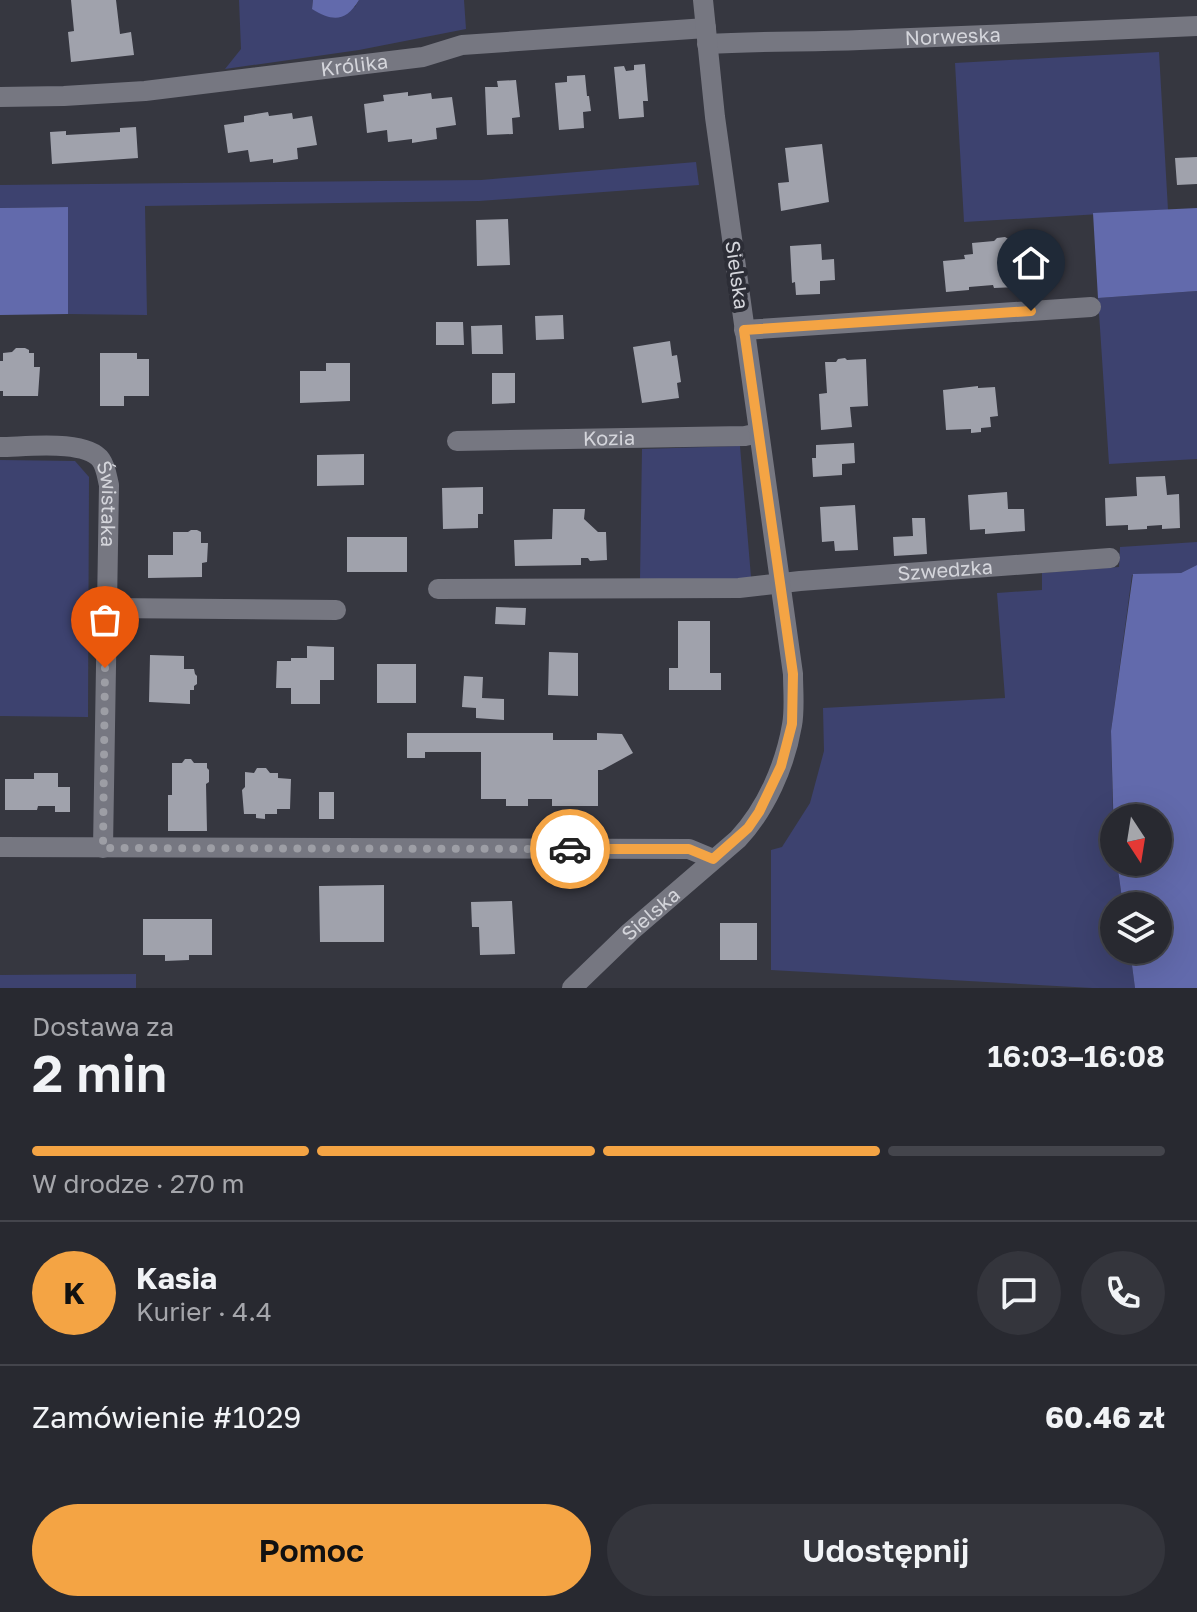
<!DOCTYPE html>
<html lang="pl">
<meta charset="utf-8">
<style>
:root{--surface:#282930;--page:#34353c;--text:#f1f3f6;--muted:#a5a6ab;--line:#44454c;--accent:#f4a444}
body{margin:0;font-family:"Golos Text",sans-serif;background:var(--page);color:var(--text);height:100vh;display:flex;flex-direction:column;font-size:30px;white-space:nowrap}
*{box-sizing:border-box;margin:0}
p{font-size:26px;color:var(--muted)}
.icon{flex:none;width:44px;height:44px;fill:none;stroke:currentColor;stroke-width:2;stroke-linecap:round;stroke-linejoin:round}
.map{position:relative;height:988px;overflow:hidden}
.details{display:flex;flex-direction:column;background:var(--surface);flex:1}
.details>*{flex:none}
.needle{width:52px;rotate:168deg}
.tools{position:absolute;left:1100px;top:804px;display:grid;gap:16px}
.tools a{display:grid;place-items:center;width:72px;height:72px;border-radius:50%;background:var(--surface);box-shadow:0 8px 32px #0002,0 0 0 2px var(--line);font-size:40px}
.pin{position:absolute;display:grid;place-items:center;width:68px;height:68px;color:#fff;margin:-82px -34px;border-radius:50% 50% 50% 0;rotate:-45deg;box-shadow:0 0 8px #0007}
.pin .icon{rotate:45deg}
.courier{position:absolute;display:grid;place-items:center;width:80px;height:80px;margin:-40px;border:6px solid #f4a444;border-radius:50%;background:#fff;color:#222;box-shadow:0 2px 10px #0007}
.head em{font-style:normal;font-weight:600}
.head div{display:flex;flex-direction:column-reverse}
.head{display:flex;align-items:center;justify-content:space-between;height:136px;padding:0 32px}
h1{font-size:52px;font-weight:600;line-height:60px}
.bar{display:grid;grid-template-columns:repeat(4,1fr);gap:12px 8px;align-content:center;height:96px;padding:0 32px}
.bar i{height:10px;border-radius:6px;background:var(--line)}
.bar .selected{background:var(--accent)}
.bar p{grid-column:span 4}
.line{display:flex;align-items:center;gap:20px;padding:0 32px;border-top:2px solid var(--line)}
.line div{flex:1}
.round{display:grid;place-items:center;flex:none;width:84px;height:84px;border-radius:42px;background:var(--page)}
.cta{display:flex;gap:16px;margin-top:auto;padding:16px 32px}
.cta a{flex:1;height:92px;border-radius:48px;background:var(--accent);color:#111;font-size:32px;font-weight:600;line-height:92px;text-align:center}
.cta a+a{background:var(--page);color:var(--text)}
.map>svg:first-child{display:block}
.green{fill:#3d426f}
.forest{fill:#626aac}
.building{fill:#a0a2ac}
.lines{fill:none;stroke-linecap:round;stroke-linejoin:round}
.minor{stroke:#767781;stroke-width:20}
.done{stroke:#9d9ea5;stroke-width:8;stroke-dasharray:0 14.4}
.route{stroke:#f4a444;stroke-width:10}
.labels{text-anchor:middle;stroke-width:8;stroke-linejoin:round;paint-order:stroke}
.street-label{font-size:20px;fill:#d4d5db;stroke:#2c2d36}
</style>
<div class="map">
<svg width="1197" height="988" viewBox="0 0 1197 988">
<rect width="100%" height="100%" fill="#363740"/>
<path class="green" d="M239 0H313L312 9 355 7 359 0H464L466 29 359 50 225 69 241 49Z
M1159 52 1168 210 964 222 955 63Z
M696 162 699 185 479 201 145 206 147 315 68 314 67 207 0 208V185L481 180Z
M1197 291V459L1109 464 1098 298Z
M740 446 751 577 741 581 640 580 642 449Z
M0 460 75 461 89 477 88 717 0 716Z
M1197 542V565L1181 573 1132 575 1111 731 1114 862H1117L1123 906H1114V950H1130L1135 988H1092L771 970V850L782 847 810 803 824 751 823 708 1005 698 997 593 1042 590V573L1119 567 1120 547Z
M136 974V988H0V975Z"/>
<path class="forest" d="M313 0H359C345 23 332 21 312 9Z
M68 207V314L0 315V208Z
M1197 208V291L1098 298 1093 213Z
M1197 565V988H1135L1130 950H1158V906H1123L1117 862H1158V818H1114V838L1111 731 1133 574 1181 573Z"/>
<path class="building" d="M71 0H116L120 34 131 32 134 55 71 62 68 32 74 31Z
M645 64 648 101H643L644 117 619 119 614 67 624 66 626 71 634 70V65Z
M585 75 587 96H589L591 111 583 112 584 128 559 130 555 83 567 82V76Z
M516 80 520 117 512 118 513 134 487 135 485 87H498L497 81Z
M408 92V96L431 93 432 99 452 97 456 125 436 128 437 139 412 143V139L388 142 387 130 367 133 364 104 384 101 383 95Z
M268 112 269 116 292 113 293 119 312 116 317 145 297 148 298 159 273 163V159L250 162 248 150 228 153 224 125 244 122V116Z
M136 127 138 158 52 164 50 132 66 131V135L120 132V128Z
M822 144 829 202 781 211 778 183 789 182 785 148Z
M1197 157V184L1177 185 1175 158Z
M508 219 510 265 477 266 476 220Z
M1005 237 1012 241 1014 263 1019 268 1021 281 1017 287 994 288 993 285 969 287V290L946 292 943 261 965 259 964 255 973 254 972 243 994 241 997 238Z
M821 244 822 260 834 259 835 280 820 281V294L796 295 795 282 792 283 790 246Z
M563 315 564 339 536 340 535 316Z
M436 322H463L464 345H436Z
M502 325 503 354H472L471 326Z
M670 341 672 356 677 355 681 382 677 383 679 398 642 403 633 347Z
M16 348H25L29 350V353H34V367H40L38 396H3V391H0V361H3V353L12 352Z
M100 353H137V359H149V396H124V406H100Z
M845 358 847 360 866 359 868 406 850 407 852 427 821 430 819 394 827 393 825 362H836L838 359Z
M326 363H350V401L300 403V371H326Z
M492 373H515V403L492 404Z
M978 386V388L995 387 998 416 990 417 991 427 981 428V432L971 433V429L946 430 943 390Z
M854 443 855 463 842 464V475L813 477 812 458H816V445Z
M364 454V485L317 486V455Z
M1165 476 1167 495 1179 494 1180 528 1162 529V525L1147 526V529L1128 530V525L1106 526 1105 498 1137 496 1136 477Z
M483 487V514H478V528L443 529 442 488Z
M1007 492 1008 509H1024L1025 531 985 534V529L970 530 968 495Z
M855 505 858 550 835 551 834 541 822 542 820 507Z
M553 509H585L584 519 598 532H606L607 560 590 561 588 558H581V565L515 566 514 540 552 539Z
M912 518H925L927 554 894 556 893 537 913 536Z
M191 530H197L201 532V543H208L207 562 202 563V577L148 578V555H173V532H188Z
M347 537H407V572H347Z
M496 607 526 608 525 625 495 624Z
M678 621H710V673H721V690H669V668H678Z
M307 646 334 647V680H320V704H291V688H276L277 661H291V658H307Z
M549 652 578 653V696L548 695Z
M150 655 184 656V669H194L195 674 197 676V684L194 686V690H190V704L149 702Z
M377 664H416V703H377Z
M464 676 483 677 482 698 504 699V720L476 718V708L462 707Z
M407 733H553V740H597V733L622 734 633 753 602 770H598V806H552V799H528V806H506V799H481V752H425V758H407Z
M185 759H191L194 763H207V768L209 770V782L206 784 207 831H168V795H172V763H182Z
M257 768H266L270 773H278V778L291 779 290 809H277V814H265V819L256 818V814H244L242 790 245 787V772L254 773Z
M34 773H58V787H70V812H55V806H38L37 810H5V779H34Z
M319 792H334V819H319Z
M384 885V942H320L319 886Z
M512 901 515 954 480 955 479 927H472L471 902Z
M143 919H212V955H189V960L165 961V955H143Z
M720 923H757V960H720Z"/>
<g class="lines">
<g class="minor">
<path id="s1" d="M707 44C758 41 809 42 860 40 972 36 1085 31 1197 26"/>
<path id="s2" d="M0 97 64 96 145 91 423 57 462 45 706 28"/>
<path d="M744 330 1091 307"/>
<path id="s3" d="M457 441 745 436 759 433"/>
<path id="s4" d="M0 447C25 447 86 439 101 460 106 467 107 477 109 485L103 848"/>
<path id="s5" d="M438 589 739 588 800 581 1110 558"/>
<path d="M106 608 336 610"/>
<path d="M0 847 689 849 713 859"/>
<path id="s6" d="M572 988 630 932 738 839C766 809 785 766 792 725 795 709 793 691 793 674L715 117 703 0"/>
</g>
</g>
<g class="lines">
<path class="done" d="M105 668 103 848 570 849"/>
<path class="route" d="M570 849H689L713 859 748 828 759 812 781 766 792 724 793 674 744 330 1031 311"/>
</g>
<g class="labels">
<g class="street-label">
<text dy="7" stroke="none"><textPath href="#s1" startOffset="246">Norweska</textPath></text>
<text dy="7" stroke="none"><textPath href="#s2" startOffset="356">Królika</textPath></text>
<text transform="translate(737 275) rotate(82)" y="7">Sielska</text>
<text dy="7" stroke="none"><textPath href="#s3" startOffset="152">Kozia</textPath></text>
<text dy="7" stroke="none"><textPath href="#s4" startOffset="150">Świstaka</textPath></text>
<text dy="7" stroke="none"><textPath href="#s5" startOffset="508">Szwedzka</textPath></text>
<text dy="7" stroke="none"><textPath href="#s6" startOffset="108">Sielska</textPath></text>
</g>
</g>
</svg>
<div class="tools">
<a><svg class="needle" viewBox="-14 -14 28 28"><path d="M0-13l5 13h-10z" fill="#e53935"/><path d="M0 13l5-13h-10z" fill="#a5a6ab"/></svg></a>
<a><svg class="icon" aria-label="layers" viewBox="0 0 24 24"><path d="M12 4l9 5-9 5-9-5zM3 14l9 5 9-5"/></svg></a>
</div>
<div class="pin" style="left:105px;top:668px;background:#ea580c"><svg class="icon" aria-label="bag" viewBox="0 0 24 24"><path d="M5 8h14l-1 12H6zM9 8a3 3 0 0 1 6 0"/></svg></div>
<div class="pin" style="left:1031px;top:311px;background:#1f2937"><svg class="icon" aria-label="home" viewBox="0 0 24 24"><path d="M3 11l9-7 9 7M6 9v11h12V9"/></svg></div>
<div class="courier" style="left:570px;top:849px"><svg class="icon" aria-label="car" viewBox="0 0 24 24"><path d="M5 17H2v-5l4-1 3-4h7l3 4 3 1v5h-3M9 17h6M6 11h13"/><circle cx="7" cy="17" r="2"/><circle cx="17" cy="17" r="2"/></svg></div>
</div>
<section class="details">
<div class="head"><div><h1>2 min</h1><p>Dostawa za</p></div><em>16:03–16:08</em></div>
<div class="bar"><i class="selected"></i><i class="selected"></i><i class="selected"></i><i></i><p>W drodze · 270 m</p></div>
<div class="line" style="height:144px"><b class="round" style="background:var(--accent);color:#111">K</b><div><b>Kasia</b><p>Kurier · 4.4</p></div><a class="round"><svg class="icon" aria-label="chat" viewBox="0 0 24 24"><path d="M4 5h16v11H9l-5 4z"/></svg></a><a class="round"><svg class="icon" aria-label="phone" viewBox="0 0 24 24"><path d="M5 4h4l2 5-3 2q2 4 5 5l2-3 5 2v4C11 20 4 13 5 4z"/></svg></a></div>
<div class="line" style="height:104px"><div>Zamówienie #1029</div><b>60.46 zł</b></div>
<div class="cta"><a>Pomoc</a><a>Udostępnij</a></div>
</section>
